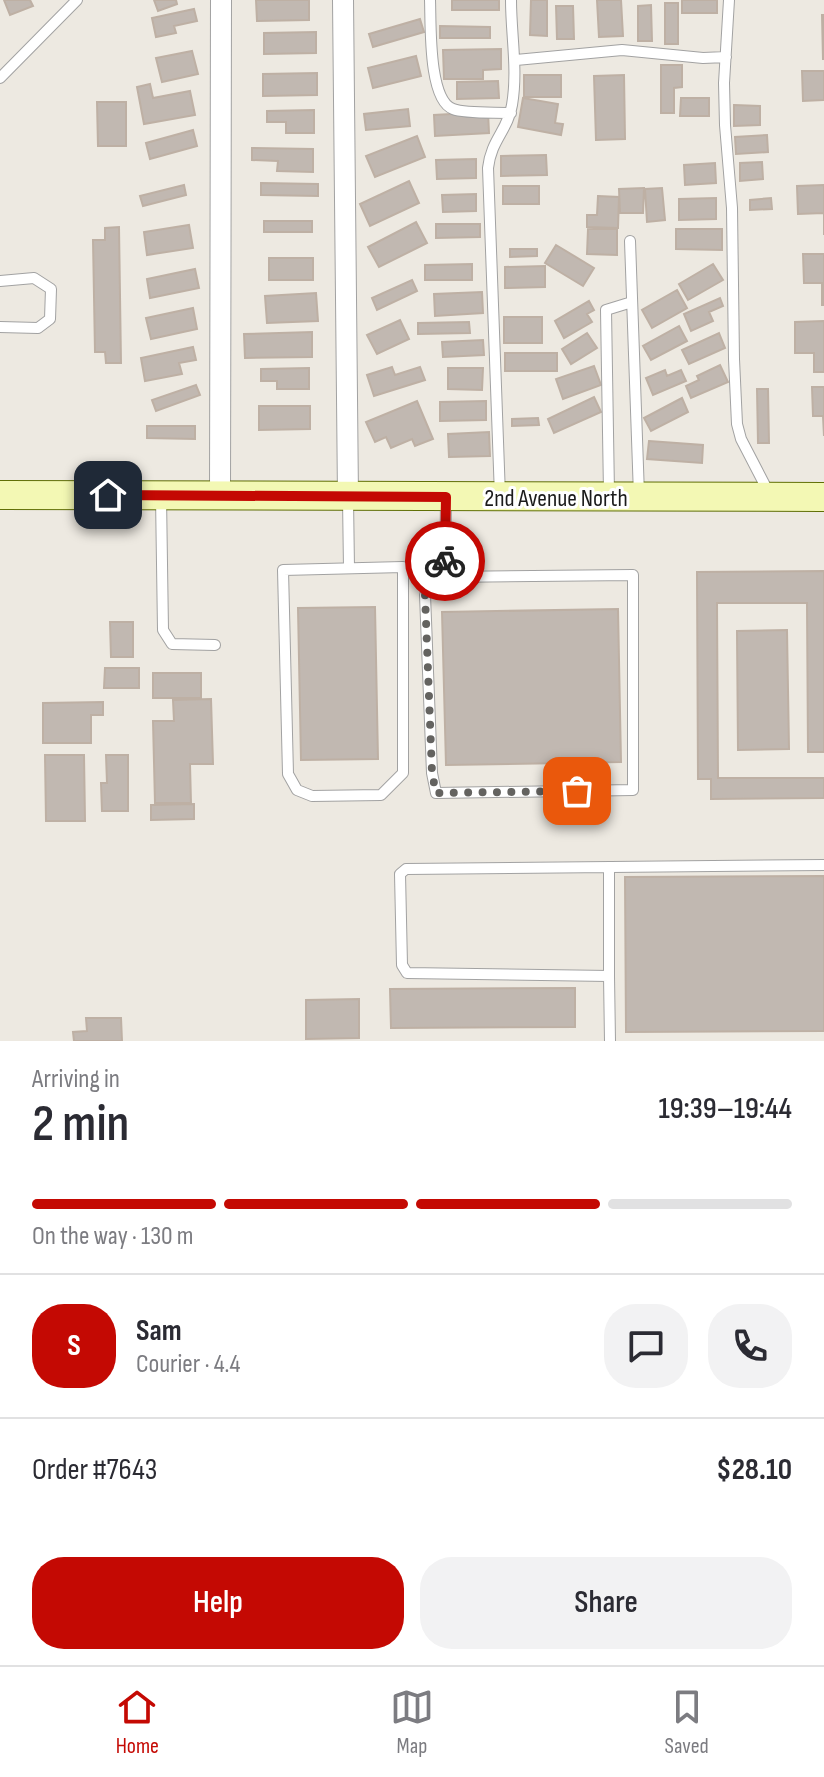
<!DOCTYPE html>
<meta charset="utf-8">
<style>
:root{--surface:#fff;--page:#f2f2f3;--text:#2b2b33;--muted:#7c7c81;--line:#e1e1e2;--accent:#c40903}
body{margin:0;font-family:"Sofia Sans Condensed",sans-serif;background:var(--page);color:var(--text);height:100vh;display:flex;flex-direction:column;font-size:30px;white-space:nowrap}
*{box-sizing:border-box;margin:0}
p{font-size:26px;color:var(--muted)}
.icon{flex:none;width:44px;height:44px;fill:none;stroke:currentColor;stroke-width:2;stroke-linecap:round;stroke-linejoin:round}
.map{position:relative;height:1041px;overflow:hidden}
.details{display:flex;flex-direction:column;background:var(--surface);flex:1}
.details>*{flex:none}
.pin{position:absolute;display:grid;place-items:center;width:68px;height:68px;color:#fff;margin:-34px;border-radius:16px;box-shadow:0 4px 12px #0006}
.courier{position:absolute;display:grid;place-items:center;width:80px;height:80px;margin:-40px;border:6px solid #c40903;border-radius:50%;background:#fff;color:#222;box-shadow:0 2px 10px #0007}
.summary em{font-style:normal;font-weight:600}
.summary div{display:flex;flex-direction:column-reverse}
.summary{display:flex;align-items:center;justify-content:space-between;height:136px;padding:0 32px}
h1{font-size:52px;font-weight:600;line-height:60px}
.bar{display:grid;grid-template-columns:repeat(4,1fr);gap:12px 8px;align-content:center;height:96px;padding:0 32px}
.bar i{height:10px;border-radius:6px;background:var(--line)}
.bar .current{background:var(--accent)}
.bar p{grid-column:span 4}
.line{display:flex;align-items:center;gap:20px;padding:0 32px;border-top:2px solid var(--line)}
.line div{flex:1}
.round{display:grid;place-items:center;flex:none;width:84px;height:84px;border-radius:32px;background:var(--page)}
.cta{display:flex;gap:16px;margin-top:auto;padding:16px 32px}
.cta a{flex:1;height:92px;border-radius:32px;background:var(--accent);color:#fff;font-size:32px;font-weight:600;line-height:92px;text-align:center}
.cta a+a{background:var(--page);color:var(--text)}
.menu{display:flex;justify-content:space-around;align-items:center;height:112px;border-top:2px solid var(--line);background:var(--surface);font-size:22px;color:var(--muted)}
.menu a{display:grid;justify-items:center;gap:4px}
.menu .current{color:var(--accent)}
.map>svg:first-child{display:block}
.building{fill:#c1b8b1;stroke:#beb0a4;stroke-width:2}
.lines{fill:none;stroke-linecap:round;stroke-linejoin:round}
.lane-casing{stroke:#a2a2a2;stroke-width:12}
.street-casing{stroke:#a2a2a2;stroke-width:22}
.secondary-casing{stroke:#606f06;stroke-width:30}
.lane{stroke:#fff;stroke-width:10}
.street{stroke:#fff;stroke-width:20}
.secondary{stroke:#f3f8b4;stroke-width:28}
.done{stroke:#646360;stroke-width:8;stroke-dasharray:0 14.4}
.route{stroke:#c40903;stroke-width:10}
.labels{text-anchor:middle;stroke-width:6;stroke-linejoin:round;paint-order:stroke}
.street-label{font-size:24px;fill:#1b1b1b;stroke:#fff}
</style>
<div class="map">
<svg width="824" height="1041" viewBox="0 0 824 1041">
<rect width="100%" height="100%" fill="#ede9e1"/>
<path class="building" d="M4 0H30L33 6 10 15Z
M154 0H176L177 4 158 11Z
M256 0H309V20L257 21Z
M452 0H499V10H452Z
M531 0H547V36L530 35Z
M597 0H621L623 36 599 37Z
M682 0H717V13H682Z
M665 3H678V44H665Z
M651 5 652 41H638V6Z
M556 6H573L574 39H557Z
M194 9 197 21 174 26 176 33 156 37 152 18Z
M822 15H824V59H823Z
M420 19 424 32 373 47 369 34Z
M440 26 490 27V38H440Z
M316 32V53L264 54V33Z
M501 49V69L483 70V79H444L443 50Z
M192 51 198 74 162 82 156 58Z
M416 56 421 76 373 88 368 68Z
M661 65H682V87L674 88V113H661Z
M802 71H824V100L803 101Z
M317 73V95L263 96V74Z
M524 75H561V97H524Z
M624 75 625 139 596 140 594 76Z
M498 81 499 98 457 99V82Z
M150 84 153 98 190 91 195 115 144 124 137 87Z
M523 98 558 104 555 123 563 124 561 135 518 127Z
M681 98H709V116H680Z
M97 102H126V146H98Z
M734 105 760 106V125L734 126Z
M408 109 410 126 366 130 364 114Z
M314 110V133H286V122H267V111Z
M488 112 489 133 435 136 434 115Z
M193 130 197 146 150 159 146 143Z
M767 135 768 152 736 154 735 137Z
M417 136 425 157 375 177 366 156Z
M252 148 313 149V172L277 171 278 161 252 160Z
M546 155 547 175 501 176V156Z
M476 159V178L437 179 436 160Z
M762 162 763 179 740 181V163Z
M715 163 716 183 685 185 684 165Z
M409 181 419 203 370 226 360 204Z
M261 183 318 184V196L261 195Z
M184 185 186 195 143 206 140 196Z
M824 185V235V213L798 214 797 186Z
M503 186H539V204H503Z
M644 188 643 213H620L619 189Z
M662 188 665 220 647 222 645 189Z
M476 194V211L443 212 442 195Z
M598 196 619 197 618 228 587 227V215H597Z
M716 198V219L679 220V199Z
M771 198 772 209 750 210V200Z
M264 221H312V232H264Z
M416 222 427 243 379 267 368 247Z
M436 224H480V237L436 238Z
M189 225 193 248 147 255 144 232Z
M119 227 121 363H106L105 352H95L93 240H105V228Z
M588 229H617V255L587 254Z
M676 229H722V250L676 249Z
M556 245 594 268 583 286 545 263Z
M510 249H537V256L510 257Z
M803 254H824V305H822V283H804Z
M269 258H313V280H269Z
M472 264V280H425V265Z
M713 264 723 280 688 300 679 284Z
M545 266V287L505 288V267Z
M195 269 199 288 150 298 147 279Z
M412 280 417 291 377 310 372 298Z
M677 290 687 308 652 328 642 310Z
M482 292 483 313 435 316 434 294Z
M316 293 318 321 267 323 265 296Z
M720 298 723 306 709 312 713 321 691 331 684 314Z
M589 301 594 310 587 314 592 322 564 338 555 321Z
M193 308 197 329 151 339 146 318Z
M504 317H542V343H504Z
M400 320 409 339 377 354 367 335Z
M824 321V372H814V353H795V322Z
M469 322 470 333 418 334V323Z
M679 326 687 341 651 360 643 346Z
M312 332V357L245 358 244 334Z
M587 333 597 348 571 364 562 349Z
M719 333 725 348 689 364 682 350Z
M483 340 484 355 443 357 442 342Z
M193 347 196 360 179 363 182 374 145 381 141 358Z
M505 353H557V371H505Z
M720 365 728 382 691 398 686 386 699 380 697 376Z
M594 366 601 385 563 399 556 379Z
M392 367 395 375 420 367 425 380 374 396 367 375Z
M309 368V389H277V381H261V369Z
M448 368H483L482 390 448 389Z
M665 370 667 376 681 370 686 381 653 395 646 378Z
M196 385 200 395 156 411 152 400Z
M812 387H824V436L823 416H813Z
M757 389H768L769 443H758Z
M594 397 601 412 554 433 548 419Z
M682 398 688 412 651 431 644 418Z
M417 401 433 439 415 446 412 439 391 448 386 437 375 442 366 422Z
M486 401V420L440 421V402Z
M259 406H310V429L259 430Z
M538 418 539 425 512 426V419Z
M147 426H195V439L147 438Z
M489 432 490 456 449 457 448 434Z
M649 441 703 445 702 463 647 459Z
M824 571V752H808L807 603H717L718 778H824V798L711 799V779H698L697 572Z
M375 607 378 759 301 760 298 608Z
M618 609 621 762 446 765 442 612Z
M110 622H133V657H111Z
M787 630 789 749 738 750 737 631Z
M105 668H139V688H104Z
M153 673H201V698H153Z
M211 699 213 764H190L191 803H155L153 721H174L173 700Z
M103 702V715H91V743H43V703Z
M45 755H84L85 821H46Z
M106 755H128V811H102L101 783H107Z
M194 804V819L151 820V805Z
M824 876V1031L626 1032 625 877Z
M575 988V1027L391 1028 390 989Z
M359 999V1038L306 1039V1000Z
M86 1018H121L122 1041H74L73 1032 87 1031Z"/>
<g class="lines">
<defs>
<path id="lane" d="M430 0C431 23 428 100 453 109 466 114 496 112 511 113
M729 0 724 83 725 125 732 208 734 359 737 424 741 439 769 493
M516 60 622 50 703 58 726 57
M0 78 77 0
M630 241 639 495
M0 281 34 278 51 289 50 319 38 328 0 327
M609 493 606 310 632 302
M500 496 488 168C491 140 508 130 512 105 518 70 511 35 511 0
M161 497 163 630 172 644 215 645
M348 499 349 568
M403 567V773L381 795 312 796 297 790 288 774 283 570Z
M445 577 425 595 432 773 436 793 633 790V575L445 577 446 499
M609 976V867
M610 1041 609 976 407 973 402 965 400 874 406 869 824 865"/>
<path id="street" d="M343 0 348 497
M220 495 221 0"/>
<path id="secondary" d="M0 495 824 497"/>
</defs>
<use href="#lane" class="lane-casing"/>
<use href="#street" class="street-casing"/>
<use href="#secondary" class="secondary-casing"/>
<use href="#lane" class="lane"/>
<use href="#street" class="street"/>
<use href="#secondary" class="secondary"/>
</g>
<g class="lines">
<path class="done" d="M445 561V577L425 595 432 773 436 793 577 791"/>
<path class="route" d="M108 495 446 497 445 561"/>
</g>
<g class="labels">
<g class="street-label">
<text x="556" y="506">2nd Avenue North</text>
</g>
</g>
</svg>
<div class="pin" style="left:577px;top:791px;background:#ea580c"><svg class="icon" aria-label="bag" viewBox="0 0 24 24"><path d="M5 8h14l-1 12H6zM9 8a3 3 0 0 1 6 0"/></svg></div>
<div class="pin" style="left:108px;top:495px;background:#1f2937"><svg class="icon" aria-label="home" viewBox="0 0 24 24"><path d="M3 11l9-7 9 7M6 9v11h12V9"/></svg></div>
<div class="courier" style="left:445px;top:561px"><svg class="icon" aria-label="bike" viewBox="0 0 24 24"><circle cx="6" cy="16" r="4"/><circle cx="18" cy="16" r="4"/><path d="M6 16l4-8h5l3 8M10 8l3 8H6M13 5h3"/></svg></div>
</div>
<section class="details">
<div class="summary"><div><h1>2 min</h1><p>Arriving in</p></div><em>19:39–19:44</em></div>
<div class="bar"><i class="current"></i><i class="current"></i><i class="current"></i><i></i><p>On the way · 130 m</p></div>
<div class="line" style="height:144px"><b class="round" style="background:var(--accent);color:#fff">S</b><div><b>Sam</b><p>Courier · 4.4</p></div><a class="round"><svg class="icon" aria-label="chat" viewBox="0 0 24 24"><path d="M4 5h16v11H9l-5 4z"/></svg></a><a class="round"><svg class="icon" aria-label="phone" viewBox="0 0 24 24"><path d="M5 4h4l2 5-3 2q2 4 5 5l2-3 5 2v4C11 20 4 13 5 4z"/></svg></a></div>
<div class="line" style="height:104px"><div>Order #7643</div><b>$28.10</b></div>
<div class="cta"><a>Help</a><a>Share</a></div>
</section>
<nav class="menu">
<a class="current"><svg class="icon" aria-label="home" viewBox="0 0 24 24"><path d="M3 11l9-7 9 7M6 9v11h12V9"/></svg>Home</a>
<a><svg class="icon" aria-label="map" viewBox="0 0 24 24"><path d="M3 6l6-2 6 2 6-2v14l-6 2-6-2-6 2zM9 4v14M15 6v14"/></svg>Map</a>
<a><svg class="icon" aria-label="saved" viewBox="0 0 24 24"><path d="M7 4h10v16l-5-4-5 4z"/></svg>Saved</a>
</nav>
